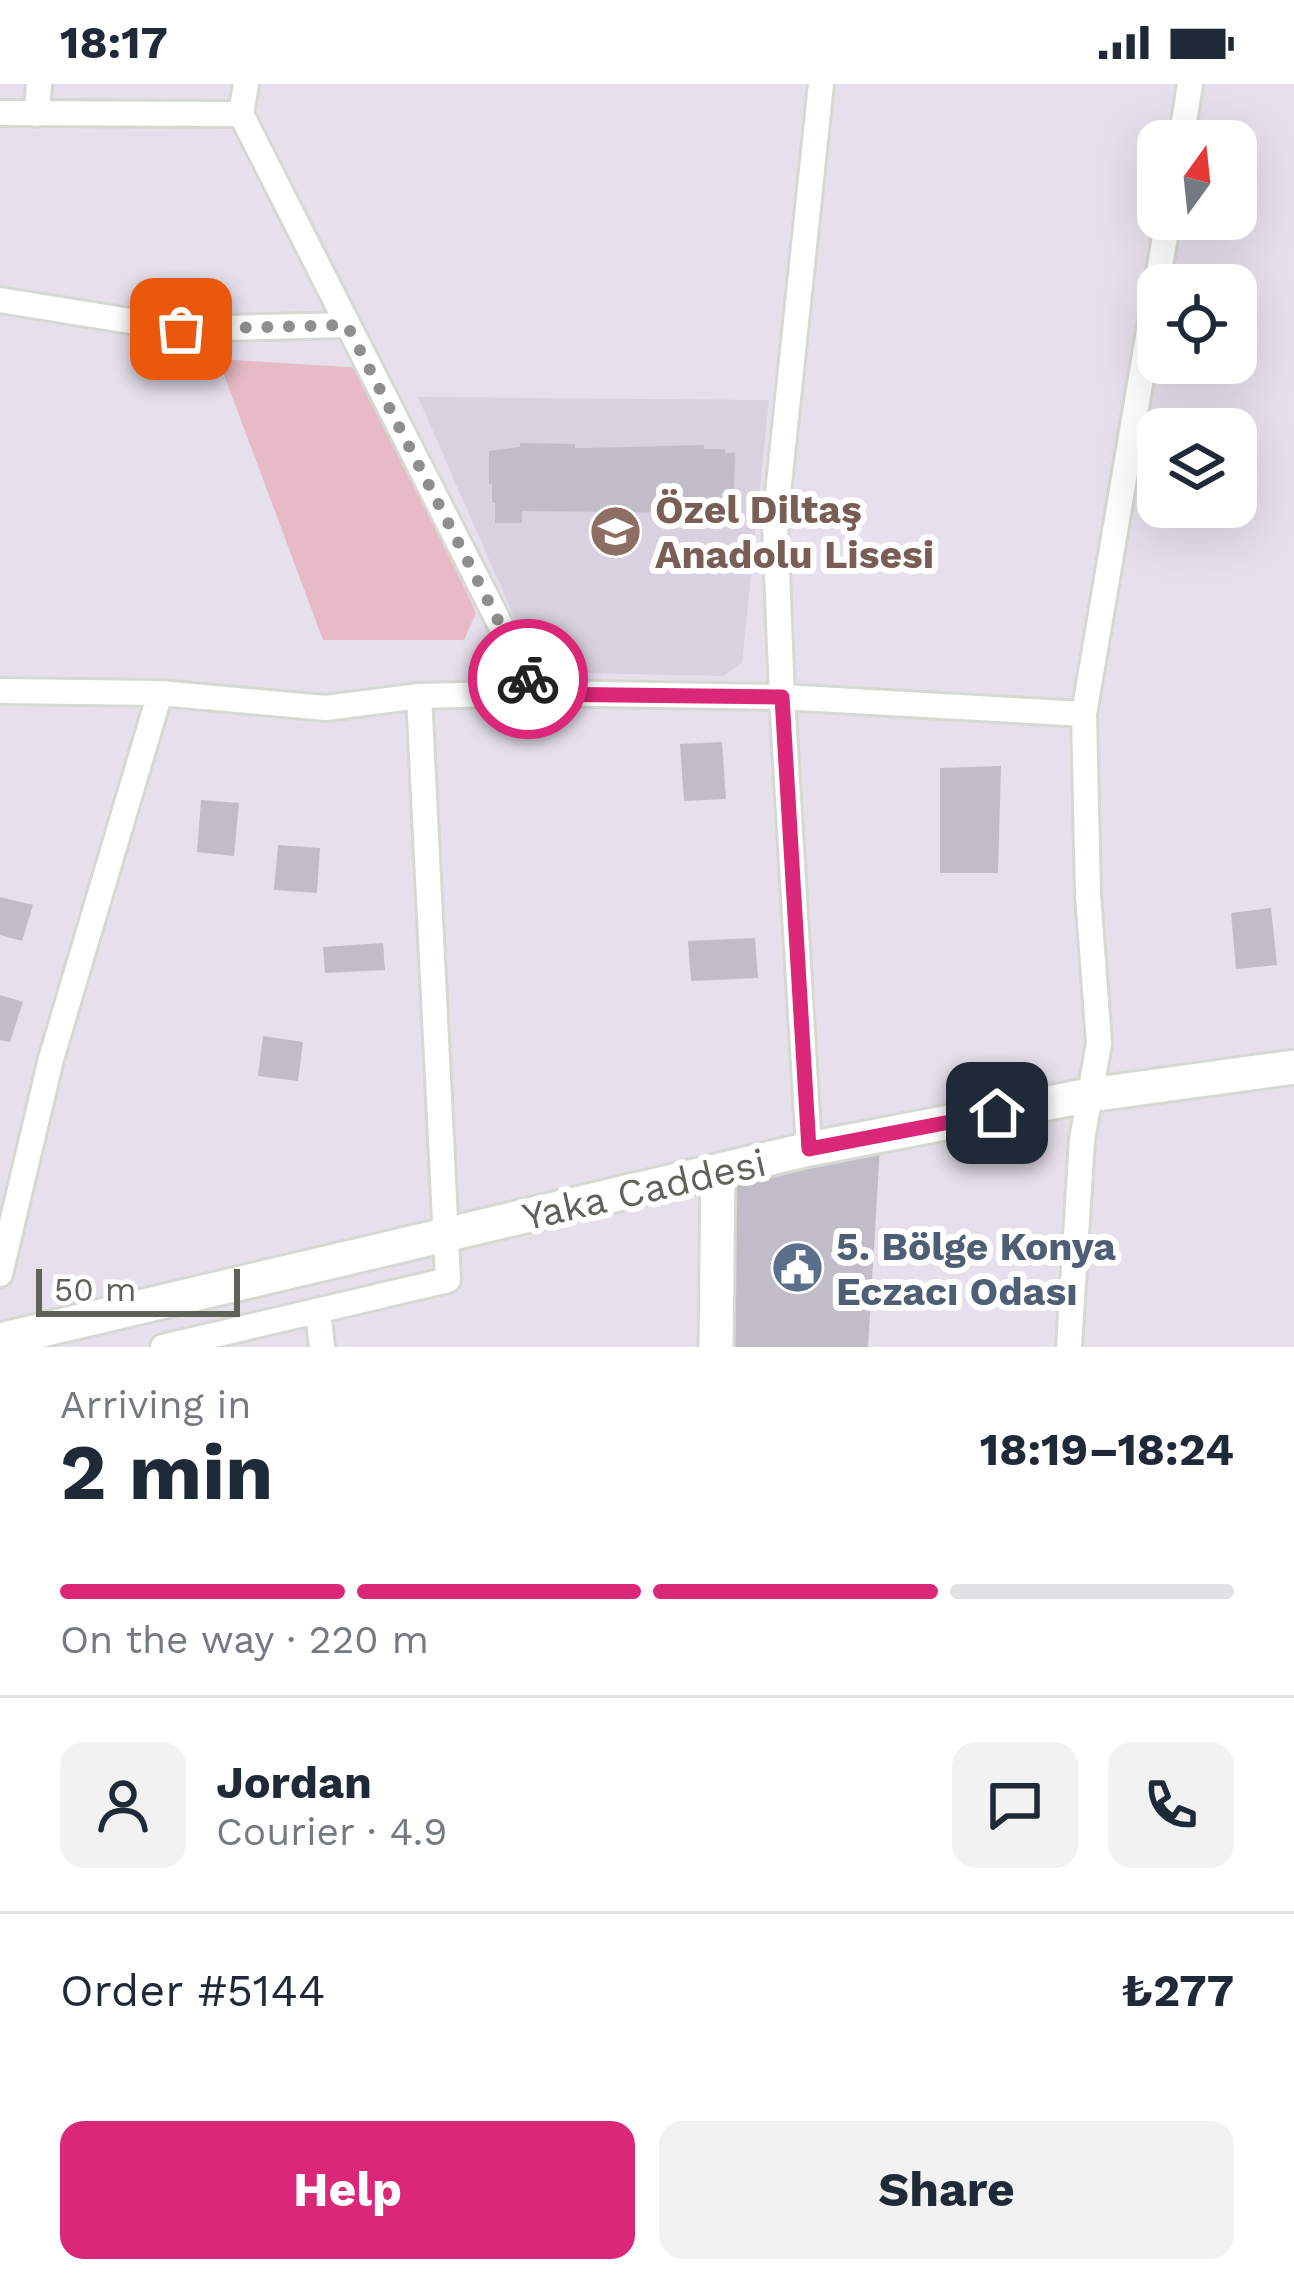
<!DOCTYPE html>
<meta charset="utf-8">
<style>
:root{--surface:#fff;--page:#f2f2f3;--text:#1f2937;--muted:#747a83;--line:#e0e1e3;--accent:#db2777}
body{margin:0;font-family:"Work Sans",sans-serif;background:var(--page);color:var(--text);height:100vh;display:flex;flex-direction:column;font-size:45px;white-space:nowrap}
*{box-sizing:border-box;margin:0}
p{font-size:39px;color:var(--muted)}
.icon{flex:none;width:66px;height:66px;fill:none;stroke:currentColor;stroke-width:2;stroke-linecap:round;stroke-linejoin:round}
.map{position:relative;height:1263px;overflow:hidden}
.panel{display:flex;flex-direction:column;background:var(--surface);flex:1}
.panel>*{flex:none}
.needle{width:78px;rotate:15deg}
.fabs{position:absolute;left:1137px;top:36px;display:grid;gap:24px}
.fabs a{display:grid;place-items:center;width:120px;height:120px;border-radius:24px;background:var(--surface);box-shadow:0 12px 48px #0002;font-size:60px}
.scale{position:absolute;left:36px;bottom:30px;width:204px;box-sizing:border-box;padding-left:12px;border:6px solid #5f6259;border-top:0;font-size:33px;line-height:42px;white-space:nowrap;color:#5f6259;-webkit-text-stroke:9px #fff;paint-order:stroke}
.pin{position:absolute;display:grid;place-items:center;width:102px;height:102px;color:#fff;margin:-51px;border-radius:24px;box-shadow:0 6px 18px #0006}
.courier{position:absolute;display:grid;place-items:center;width:120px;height:120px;margin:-60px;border:9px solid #db2777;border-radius:50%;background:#fff;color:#222;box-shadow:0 3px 15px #0007}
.summary em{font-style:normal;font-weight:700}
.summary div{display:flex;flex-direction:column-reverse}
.summary{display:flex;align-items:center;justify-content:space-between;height:204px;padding:0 60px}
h1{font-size:78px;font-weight:700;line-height:90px}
.bar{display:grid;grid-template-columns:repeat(4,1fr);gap:18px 12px;align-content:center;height:144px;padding:0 60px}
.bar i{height:15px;border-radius:9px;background:var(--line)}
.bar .on{background:var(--accent)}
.bar p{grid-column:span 4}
.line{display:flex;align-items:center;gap:30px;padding:0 60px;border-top:3px solid var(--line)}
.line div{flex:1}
.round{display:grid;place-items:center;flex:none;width:126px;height:126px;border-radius:24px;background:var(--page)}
.cta{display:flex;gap:24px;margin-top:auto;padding:24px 60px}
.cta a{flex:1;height:138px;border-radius:24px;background:var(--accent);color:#fff;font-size:48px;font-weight:700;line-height:138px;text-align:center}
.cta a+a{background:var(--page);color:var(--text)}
.status{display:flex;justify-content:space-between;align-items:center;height:84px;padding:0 60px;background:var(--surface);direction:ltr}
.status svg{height:33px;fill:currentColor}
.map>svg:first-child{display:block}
.education{fill:#d8d1df}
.green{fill:#e7bac6}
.building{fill:#c1bdc8}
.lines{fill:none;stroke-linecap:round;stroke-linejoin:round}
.minor-casing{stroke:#d6d9d1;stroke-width:30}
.tertiary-casing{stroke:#d6d9d1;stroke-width:39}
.minor{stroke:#fff;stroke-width:24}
.tertiary{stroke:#fff;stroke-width:33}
.done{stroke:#8e8e8d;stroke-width:12;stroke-dasharray:0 21.6}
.route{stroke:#db2777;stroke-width:15}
.labels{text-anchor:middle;stroke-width:12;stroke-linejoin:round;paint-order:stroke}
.education-label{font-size:39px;font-weight:bold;fill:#785e54;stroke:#fff;text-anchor:start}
.street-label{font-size:39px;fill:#5f6259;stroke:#fff}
.service-label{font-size:39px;font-weight:bold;fill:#4e5e75;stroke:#fff;text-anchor:start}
</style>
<div class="status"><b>18:17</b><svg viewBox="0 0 49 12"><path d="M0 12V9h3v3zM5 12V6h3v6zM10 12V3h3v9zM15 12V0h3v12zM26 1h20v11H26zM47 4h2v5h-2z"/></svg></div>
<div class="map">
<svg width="1294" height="1263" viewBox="0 0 1294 1263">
<rect width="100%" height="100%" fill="#e6e0ed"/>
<path class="education" d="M418 313 769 316 742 579 723 592 538 588Z"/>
<path class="green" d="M218 275 362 284 476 529 464 556H323Z"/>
<path class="building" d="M520 359 575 360V364H589L704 361V365H725V369H735L734 403 731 422H727V442L700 441V429L522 427V439H495V419H492V400H489V367L520 363Z
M722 658 726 715 684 717 680 660Z
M1001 682 998 789H940V684Z
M201 716 239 719 234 772 197 768Z
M278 761 320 764 317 809 274 806Z
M0 813 33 821 22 857 0 851Z
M1271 824 1277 881 1236 885 1231 829Z
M755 854 758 894 691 897 688 857Z
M383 859 385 886 325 889 323 863Z
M0 911 23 918 10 958 0 956Z
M263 952 303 958 298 997 258 992Z
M880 1063 868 1263H721V1104Z"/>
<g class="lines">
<defs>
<path id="minor" d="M246 0 241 30 348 241
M821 0 775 438 782 613 1084 630 1168 135
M0 29 241 30
M37 30 39 0
M1181 57 1190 0
M0 216 180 245 348 241 535 609 419 612 326 624 160 609 0 607
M535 609 782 613 809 1065
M0 1190 51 975 160 609
M318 1227 322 1263
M163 1263 448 1196 419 612
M1069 1263 1082 1056 1099 959 1088 811 1084 630"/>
<path id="tertiary" d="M0 1256 809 1065 1090 1011 1294 983
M716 1263 718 1087"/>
</defs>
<use href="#minor" class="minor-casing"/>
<use href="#tertiary" class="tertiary-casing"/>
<use href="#minor" class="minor"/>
<use href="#tertiary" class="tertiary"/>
</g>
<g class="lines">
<path class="done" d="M181 245 347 241 528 595"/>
<path class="route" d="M528 595 535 610 782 613 809 1065 997 1029"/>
</g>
<defs>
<symbol id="school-disc" viewBox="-11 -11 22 22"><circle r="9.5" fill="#8d6e63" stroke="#fff"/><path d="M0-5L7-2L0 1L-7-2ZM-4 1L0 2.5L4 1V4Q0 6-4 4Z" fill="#fff"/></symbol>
<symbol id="civic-disc" viewBox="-11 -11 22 22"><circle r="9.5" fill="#5c6f8a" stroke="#fff"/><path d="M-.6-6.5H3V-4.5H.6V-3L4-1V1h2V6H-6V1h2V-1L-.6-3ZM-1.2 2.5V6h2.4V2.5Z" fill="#fff"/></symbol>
</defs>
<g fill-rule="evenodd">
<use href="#school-disc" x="586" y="418" width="59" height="59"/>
<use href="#civic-disc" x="768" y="1154" width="59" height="59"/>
</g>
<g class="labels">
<g class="education-label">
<text x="655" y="439">Özel Diltaş<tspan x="655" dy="45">Anadolu Lisesi</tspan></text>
</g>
<g class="street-label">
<text transform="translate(644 1105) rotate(-13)" y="14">Yaka Caddesi</text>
</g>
<g class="service-label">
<text x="836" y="1176">5. Bölge Konya<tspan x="836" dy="45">Eczacı Odası</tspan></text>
</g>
</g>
</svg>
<div class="fabs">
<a><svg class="needle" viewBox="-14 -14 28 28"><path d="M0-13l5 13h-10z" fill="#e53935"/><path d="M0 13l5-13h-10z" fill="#747a83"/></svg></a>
<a><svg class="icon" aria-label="locate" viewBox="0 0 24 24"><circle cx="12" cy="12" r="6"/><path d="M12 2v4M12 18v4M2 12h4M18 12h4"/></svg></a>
<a><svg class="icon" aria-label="layers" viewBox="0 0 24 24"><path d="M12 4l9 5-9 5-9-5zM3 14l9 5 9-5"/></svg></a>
</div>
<div class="scale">50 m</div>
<div class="pin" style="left:181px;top:245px;background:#ea580c"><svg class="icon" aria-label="bag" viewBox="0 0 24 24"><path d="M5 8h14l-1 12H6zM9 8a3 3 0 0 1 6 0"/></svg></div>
<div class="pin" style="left:997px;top:1029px;background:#1f2937"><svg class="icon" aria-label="home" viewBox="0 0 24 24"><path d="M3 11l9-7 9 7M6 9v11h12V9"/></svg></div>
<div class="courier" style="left:528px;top:595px"><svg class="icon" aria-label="bike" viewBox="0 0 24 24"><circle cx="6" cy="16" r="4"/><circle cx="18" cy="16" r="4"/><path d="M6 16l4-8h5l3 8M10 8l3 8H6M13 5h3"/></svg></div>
</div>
<section class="panel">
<div class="summary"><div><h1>2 min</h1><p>Arriving in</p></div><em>18:19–18:24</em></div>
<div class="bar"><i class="on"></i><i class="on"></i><i class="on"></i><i></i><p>On the way · 220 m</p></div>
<div class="line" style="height:216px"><a class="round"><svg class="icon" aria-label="person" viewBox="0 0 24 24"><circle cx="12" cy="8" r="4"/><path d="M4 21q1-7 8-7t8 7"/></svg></a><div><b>Jordan</b><p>Courier · 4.9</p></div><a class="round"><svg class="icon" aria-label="chat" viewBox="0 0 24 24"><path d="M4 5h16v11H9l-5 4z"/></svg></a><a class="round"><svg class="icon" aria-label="phone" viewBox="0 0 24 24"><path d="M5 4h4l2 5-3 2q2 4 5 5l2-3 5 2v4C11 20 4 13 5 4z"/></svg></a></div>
<div class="line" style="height:156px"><div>Order #5144</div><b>₺277</b></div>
<div class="cta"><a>Help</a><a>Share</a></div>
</section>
